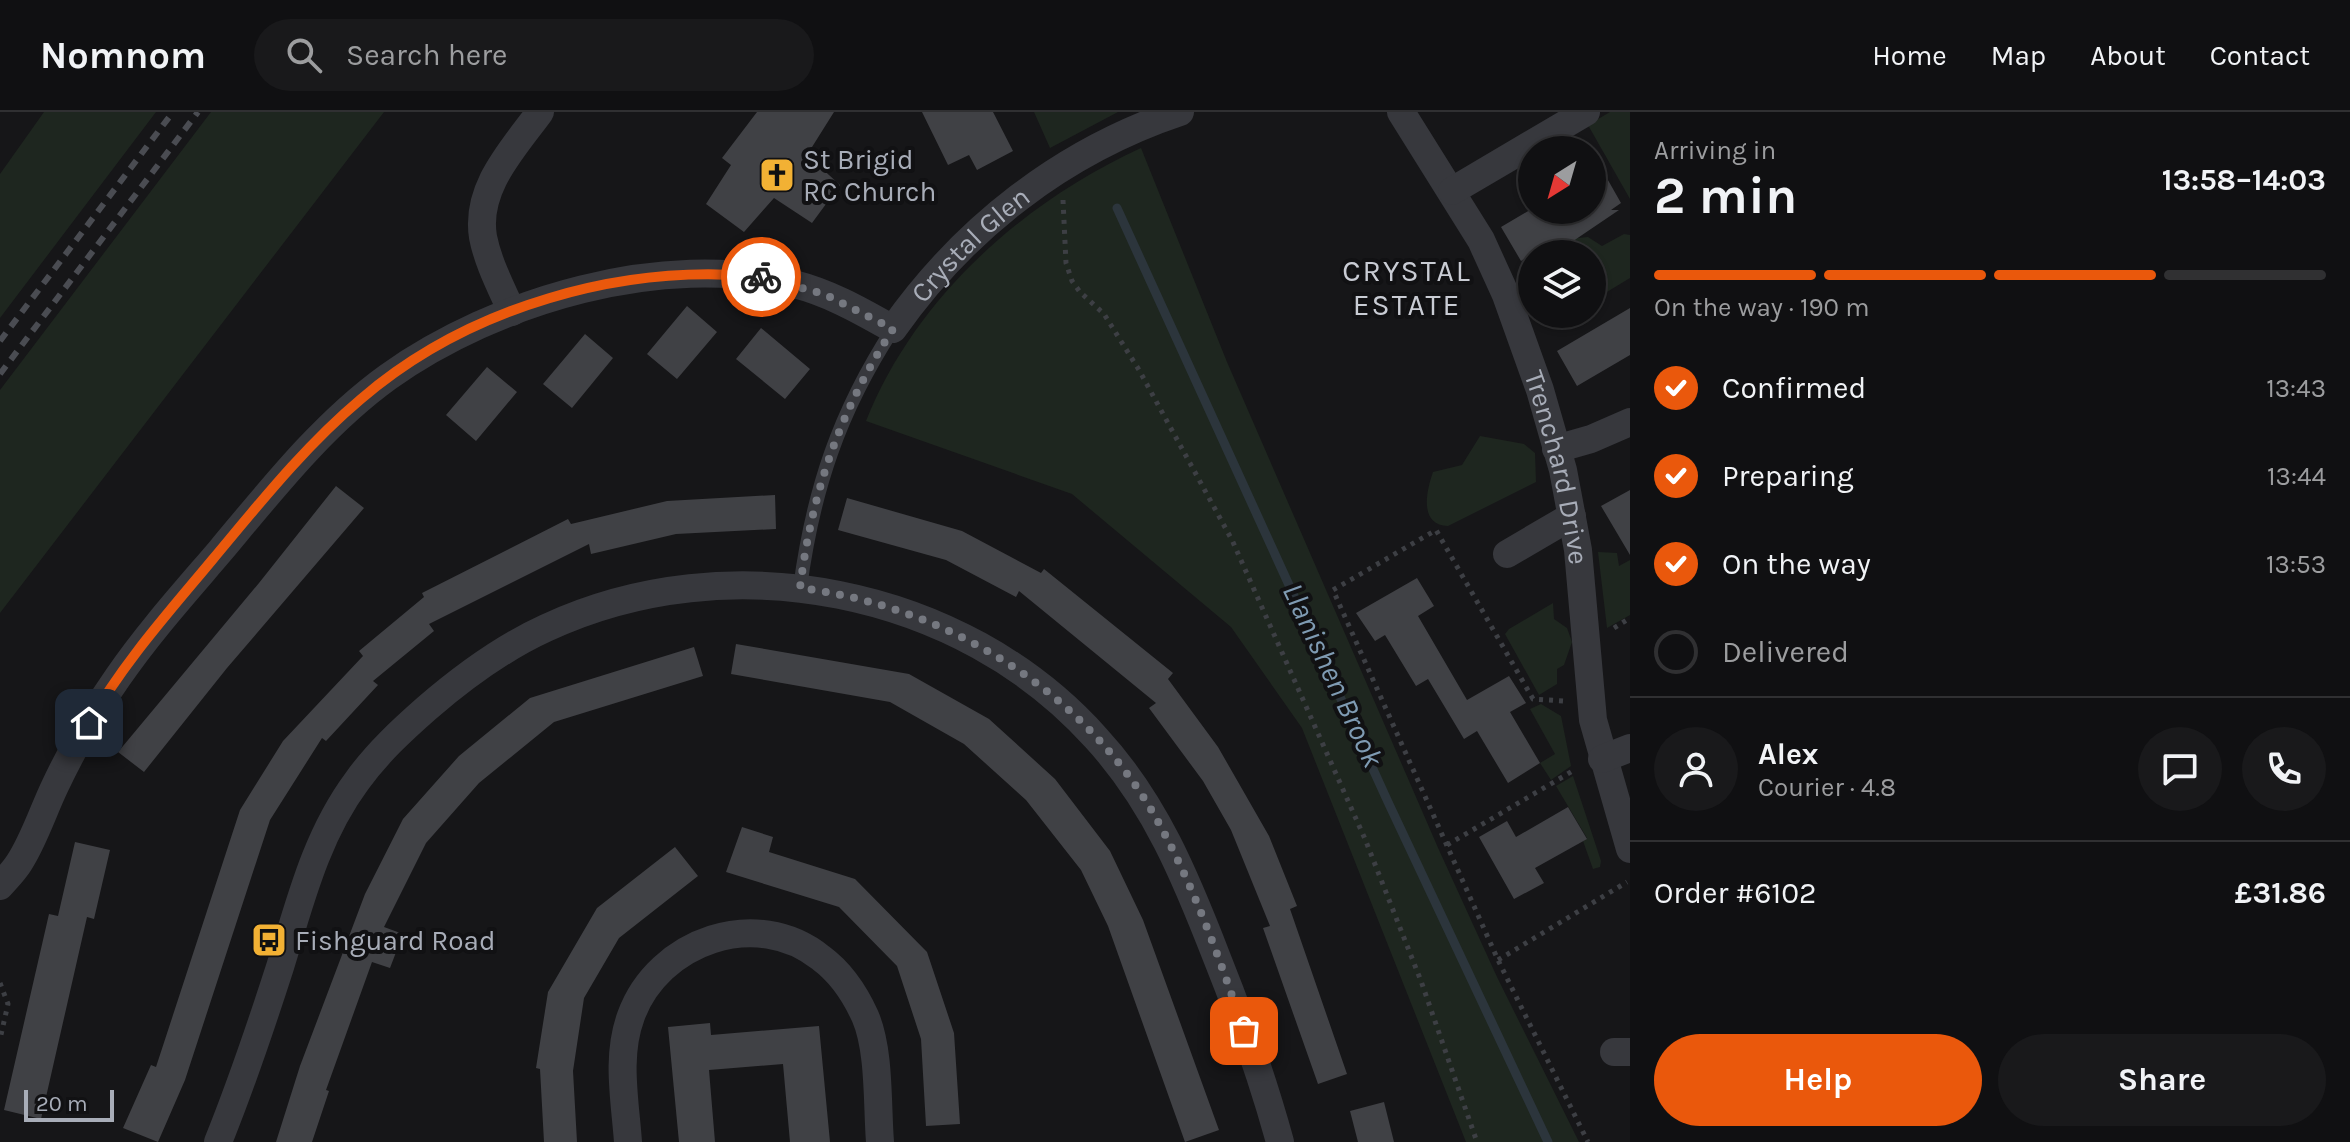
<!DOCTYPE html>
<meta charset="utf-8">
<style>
:root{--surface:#101012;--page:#19191b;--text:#f1f3f6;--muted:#9c9d9f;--line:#303032;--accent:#ea580c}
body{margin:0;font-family:Karla,sans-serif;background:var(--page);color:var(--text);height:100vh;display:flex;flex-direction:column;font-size:30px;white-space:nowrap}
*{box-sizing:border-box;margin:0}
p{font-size:26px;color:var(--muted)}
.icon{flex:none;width:44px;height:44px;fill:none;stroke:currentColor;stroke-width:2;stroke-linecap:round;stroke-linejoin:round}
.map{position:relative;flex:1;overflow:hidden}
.details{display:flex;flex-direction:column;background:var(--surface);width:720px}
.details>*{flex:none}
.needle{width:52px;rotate:217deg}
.controls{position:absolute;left:1518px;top:24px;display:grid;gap:16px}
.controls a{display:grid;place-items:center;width:88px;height:88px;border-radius:50%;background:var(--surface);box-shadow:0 2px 6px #0004,0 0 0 2px var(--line);font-size:40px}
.scale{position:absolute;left:24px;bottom:20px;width:90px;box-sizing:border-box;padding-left:8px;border:4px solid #a8adb8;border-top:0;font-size:22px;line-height:28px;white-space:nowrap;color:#a8adb8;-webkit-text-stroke:6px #111113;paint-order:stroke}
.pin{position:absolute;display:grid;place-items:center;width:68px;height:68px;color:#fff;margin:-34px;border-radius:16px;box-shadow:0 4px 12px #0006}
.courier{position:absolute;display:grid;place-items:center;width:80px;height:80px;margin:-40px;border:6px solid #ea580c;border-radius:50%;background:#fff;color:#222;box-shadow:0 2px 10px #0007}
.headline em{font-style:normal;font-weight:700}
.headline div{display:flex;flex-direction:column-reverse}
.headline{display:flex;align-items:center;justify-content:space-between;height:136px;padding:0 24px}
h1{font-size:52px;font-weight:700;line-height:60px}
.bar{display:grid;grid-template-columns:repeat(4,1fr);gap:12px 8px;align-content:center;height:96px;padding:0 24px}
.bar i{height:10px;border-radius:6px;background:var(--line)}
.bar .current{background:var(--accent)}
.bar p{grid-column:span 4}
.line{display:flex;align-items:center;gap:20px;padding:0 24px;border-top:2px solid var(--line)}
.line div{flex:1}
.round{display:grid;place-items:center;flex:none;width:84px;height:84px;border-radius:42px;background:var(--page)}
ol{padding:0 24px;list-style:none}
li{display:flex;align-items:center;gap:24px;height:88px}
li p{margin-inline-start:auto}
li .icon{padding:8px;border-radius:50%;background:var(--accent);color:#fff;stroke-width:4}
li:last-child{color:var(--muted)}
li i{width:44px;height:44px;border:4px solid var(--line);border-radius:50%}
.primary-button{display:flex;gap:16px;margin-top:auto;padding:16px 24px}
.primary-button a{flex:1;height:92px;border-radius:48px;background:var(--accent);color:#fff;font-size:32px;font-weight:700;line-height:92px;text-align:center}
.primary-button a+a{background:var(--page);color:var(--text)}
header{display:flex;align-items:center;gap:48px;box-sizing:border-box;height:112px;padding:0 40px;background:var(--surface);border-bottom:2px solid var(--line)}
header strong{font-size:38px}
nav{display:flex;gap:44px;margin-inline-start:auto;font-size:28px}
.search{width:560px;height:72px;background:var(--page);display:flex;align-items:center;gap:20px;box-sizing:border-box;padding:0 28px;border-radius:44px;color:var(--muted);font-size:30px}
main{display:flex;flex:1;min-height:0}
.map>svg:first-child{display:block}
.green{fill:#1e261f}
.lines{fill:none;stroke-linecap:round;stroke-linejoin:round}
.stream{stroke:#2c353c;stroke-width:9}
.building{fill:#404145}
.path{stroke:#3d3f44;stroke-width:5;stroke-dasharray:4 6;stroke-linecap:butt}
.lane{stroke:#37383d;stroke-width:14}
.street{stroke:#37383d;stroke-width:28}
.rail{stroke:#4a4c52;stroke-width:6;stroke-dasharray:10 8;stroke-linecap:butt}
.done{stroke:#757880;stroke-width:8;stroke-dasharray:0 14.4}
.route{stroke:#ea580c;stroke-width:10}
.labels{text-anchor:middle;stroke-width:8;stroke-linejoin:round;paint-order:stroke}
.poi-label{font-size:28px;fill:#a8adb8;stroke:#111113;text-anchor:start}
.street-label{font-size:28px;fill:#a8adb8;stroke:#111113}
.neighbourhood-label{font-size:30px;letter-spacing:2px;fill:#c9ccd4;stroke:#111113}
.water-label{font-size:30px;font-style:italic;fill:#7f9bb3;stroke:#111113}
</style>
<header>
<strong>Nomnom</strong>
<div class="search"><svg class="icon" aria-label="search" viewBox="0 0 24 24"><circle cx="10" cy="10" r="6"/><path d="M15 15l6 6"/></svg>Search here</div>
<nav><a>Home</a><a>Map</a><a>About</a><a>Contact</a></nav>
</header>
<main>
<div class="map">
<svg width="1630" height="1030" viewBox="0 0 1630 1030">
<rect width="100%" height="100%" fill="#161618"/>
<path class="green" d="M44 0H156L0 206V62Z
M211 0H384L0 501V278Z
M1034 0H1118L1050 36Z
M1610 0H1630V87L1588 13Z
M1141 36 1227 250 1439 738 1497 865 1579 1030H1466L1302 616 1231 515 1072 382 866 309C915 186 1023 90 1141 36Z
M1624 122 1630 123V166L1592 189V142H1553L1569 127 1588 125 1602 134Z
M1480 324 1524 332 1535 341 1536 370 1448 414C1419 413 1426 380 1433 360L1462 353Z
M1598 440 1617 441 1619 454 1630 448V503L1607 516Z
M1553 491 1554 507 1567 516 1572 530 1564 553 1557 557V572L1539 583 1505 522 1509 517Z
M1541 592 1561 604 1571 654 1551 668 1540 651 1555 642 1530 597Z
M1573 664 1601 749 1600 755 1593 757 1583 729 1587 726 1556 674Z"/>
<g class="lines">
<path class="stream" d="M1117 96 1388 690 1548 1030"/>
</g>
<path class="building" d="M757 0H834L807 43 840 73 812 111 774 86 744 120 706 92 731 53 722 46Z
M922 0H993L1013 39 977 58 969 43 948 53Z
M1592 40 1621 91 1611 98H1619L1554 142H1532L1521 149 1501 115 1530 98H1592Z
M687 194 717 220 677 267 647 242Z
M1630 196V243L1577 274 1557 239Z
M761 216 810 257 785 287 736 247Z
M585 222 613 246 572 296 543 272Z
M487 255 517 280 476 329 446 303Z
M336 374 364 396 227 556 144 660 118 640 259 471Z
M1630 378V443L1601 394Z
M775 383 776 417 676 422 591 442 589 432 429 512 434 519 373 569 378 573 326 629 322 626 270 708 185 968 158 1030 123 1016 151 953 156 955 240 698 283 629 363 544 359 539 424 485 422 481 568 407 571 412 667 389Z
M847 386 962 419 1041 461 1044 457 1173 561 1168 567 1218 635 1269 724 1297 794 1290 797 1347 962 1318 972 1263 816 1270 814 1231 718 1203 669 1149 596 1156 591 1019 479 1016 485 946 448 838 418Z
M1417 466 1434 494 1418 504 1467 588 1509 564 1526 591 1510 600 1540 651 1508 671 1477 619 1464 627 1428 567 1416 574 1385 523 1375 529 1356 501Z
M736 532 909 562 989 607 1055 667 1110 739 1143 808 1219 1018 1185 1030 1108 814 1081 758 1026 688 964 632 890 590 731 562Z
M694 535 703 564 554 610 479 671 426 731 384 815 403 822 390 856 372 850 326 978 329 979 312 1030H276L300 954 365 782 403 707 459 644 530 586Z
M1568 695 1587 727 1535 756 1544 771 1514 787 1479 725 1507 709 1516 725Z
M742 715 773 725 769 740 855 767 927 840 954 921 960 1012 926 1014 921 927 897 854 839 795 726 760Z
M75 730 110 738 94 807 87 805 41 1007 4 998 49 802 58 804Z
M675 735 698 764 619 826 584 886 573 959 577 1030H544L540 957 536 956 548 880 597 796Z
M710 911 711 923 819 914 830 1030H790L783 952 709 958 715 1030H679L668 915Z
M1384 990 1394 1030H1358L1350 999Z"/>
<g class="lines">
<path class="path" d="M1063 88 1066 151 1072 169 1080 180 1104 202 1139 258 1232 428 1365 727 1421 869 1477 1030
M1614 516 1630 506
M1563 589 1533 587 1436 418 1333 478 1498 848 1588 1030
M1447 733 1576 657
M1498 848 1627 770
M0 871 8 892 0 927"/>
<path class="lane" d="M800 476C813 378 839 300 893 217"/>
<g class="street">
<path id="s1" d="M1401 0 1481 128 1506 183 1540 278 1563 358 1578 438 1593 608 1630 737"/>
<path d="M1452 79 1586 0"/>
<path d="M512 200C502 177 488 151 483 125 475 76 513 37 540 0"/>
<path d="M1556 337 1591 327 1630 310"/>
<path d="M1507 442 1572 404"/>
<path d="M1602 647 1630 636"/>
<path id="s2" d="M0 774C6 767 14 759 19 751 34 728 43 699 55 674 73 636 94 599 118 565 149 520 186 479 221 438 272 377 323 312 388 265 496 188 663 139 794 172 830 181 861 199 893 217 964 116 1063 39 1180 0"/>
<path d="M1614 940H1630"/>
<path d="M218 1030C241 973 261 914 280 855 300 790 316 724 357 669 377 641 402 618 427 596 463 565 502 536 546 516 728 431 962 476 1096 626 1155 690 1186 766 1217 846 1241 906 1263 968 1280 1030"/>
<path d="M628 1030C625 988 616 944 631 904 658 829 757 794 821 846 840 860 855 882 865 904 880 938 877 993 880 1030"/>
</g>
<path class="rail" d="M0 229 173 0
M0 262 198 0"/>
</g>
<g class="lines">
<path class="done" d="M761 165 824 182 893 217C840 299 812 379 800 476 944 494 1083 577 1156 706 1193 772 1220 847 1244 919"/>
<path class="route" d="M89 611C123 551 169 500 213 447 259 392 305 334 361 287 468 195 622 151 761 165"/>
</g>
<defs>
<symbol id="church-square" viewBox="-11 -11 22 22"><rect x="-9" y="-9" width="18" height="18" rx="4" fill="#f2b134" stroke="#111113"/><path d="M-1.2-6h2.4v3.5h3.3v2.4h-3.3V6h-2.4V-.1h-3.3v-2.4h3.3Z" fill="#111"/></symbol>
<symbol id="bus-square" viewBox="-11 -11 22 22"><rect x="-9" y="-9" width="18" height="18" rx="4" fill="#f2b134" stroke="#111113"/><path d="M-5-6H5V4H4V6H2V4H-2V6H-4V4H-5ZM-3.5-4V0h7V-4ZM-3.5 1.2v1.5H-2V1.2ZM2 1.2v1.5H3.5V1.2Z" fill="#111"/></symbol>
</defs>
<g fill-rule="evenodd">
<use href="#church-square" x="757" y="43" width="40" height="40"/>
<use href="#bus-square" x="249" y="808" width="40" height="40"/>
</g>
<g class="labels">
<g class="poi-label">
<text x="803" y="57">St Brigid<tspan x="803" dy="32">RC Church</tspan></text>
<text x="295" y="838">Fishguard Road</text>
</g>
<g class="street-label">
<text dy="10" stroke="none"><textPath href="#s2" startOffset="1298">Crystal Glen</textPath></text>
<text dy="10" stroke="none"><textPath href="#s1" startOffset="392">Trenchard Drive</textPath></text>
</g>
<g class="neighbourhood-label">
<text x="1407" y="169">CRYSTAL<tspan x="1407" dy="34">ESTATE</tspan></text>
</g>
<g class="water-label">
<text transform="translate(1333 563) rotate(65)" y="10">Llanishen Brook</text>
</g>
</g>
</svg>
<div class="controls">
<a><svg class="needle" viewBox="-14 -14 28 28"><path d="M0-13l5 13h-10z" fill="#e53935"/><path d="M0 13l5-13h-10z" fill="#9c9d9f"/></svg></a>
<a><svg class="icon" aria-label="layers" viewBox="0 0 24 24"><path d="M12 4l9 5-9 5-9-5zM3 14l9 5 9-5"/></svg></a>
</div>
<div class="scale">20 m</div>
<div class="pin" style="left:1244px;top:919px;background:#ea580c"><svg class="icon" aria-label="bag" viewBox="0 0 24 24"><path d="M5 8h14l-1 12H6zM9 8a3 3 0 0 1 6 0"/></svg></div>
<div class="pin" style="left:89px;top:611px;background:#1f2937"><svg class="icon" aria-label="home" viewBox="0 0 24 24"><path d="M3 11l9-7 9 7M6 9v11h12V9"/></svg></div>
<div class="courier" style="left:761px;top:165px"><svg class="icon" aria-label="bike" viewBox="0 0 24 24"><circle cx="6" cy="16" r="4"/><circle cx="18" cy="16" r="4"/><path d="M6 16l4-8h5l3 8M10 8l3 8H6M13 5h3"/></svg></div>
</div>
<section class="details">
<div class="headline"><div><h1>2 min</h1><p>Arriving in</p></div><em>13:58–14:03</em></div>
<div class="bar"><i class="current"></i><i class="current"></i><i class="current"></i><i></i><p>On the way · 190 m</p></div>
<ol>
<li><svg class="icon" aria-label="check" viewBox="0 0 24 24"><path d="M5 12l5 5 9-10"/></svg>Confirmed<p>13:43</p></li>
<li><svg class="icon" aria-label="check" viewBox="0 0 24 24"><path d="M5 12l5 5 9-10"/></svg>Preparing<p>13:44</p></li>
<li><svg class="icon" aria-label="check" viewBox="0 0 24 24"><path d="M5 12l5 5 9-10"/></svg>On the way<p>13:53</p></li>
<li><i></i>Delivered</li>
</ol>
<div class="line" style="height:144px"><a class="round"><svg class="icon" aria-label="person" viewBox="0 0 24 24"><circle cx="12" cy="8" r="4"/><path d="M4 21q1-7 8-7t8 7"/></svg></a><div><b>Alex</b><p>Courier · 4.8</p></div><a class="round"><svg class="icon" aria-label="chat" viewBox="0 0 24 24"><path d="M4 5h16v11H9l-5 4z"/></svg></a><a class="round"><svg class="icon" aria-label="phone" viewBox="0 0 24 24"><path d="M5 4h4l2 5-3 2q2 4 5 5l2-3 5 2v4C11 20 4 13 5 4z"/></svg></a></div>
<div class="line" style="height:104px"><div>Order #6102</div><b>£31.86</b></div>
<div class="primary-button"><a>Help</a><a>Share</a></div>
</section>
</main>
